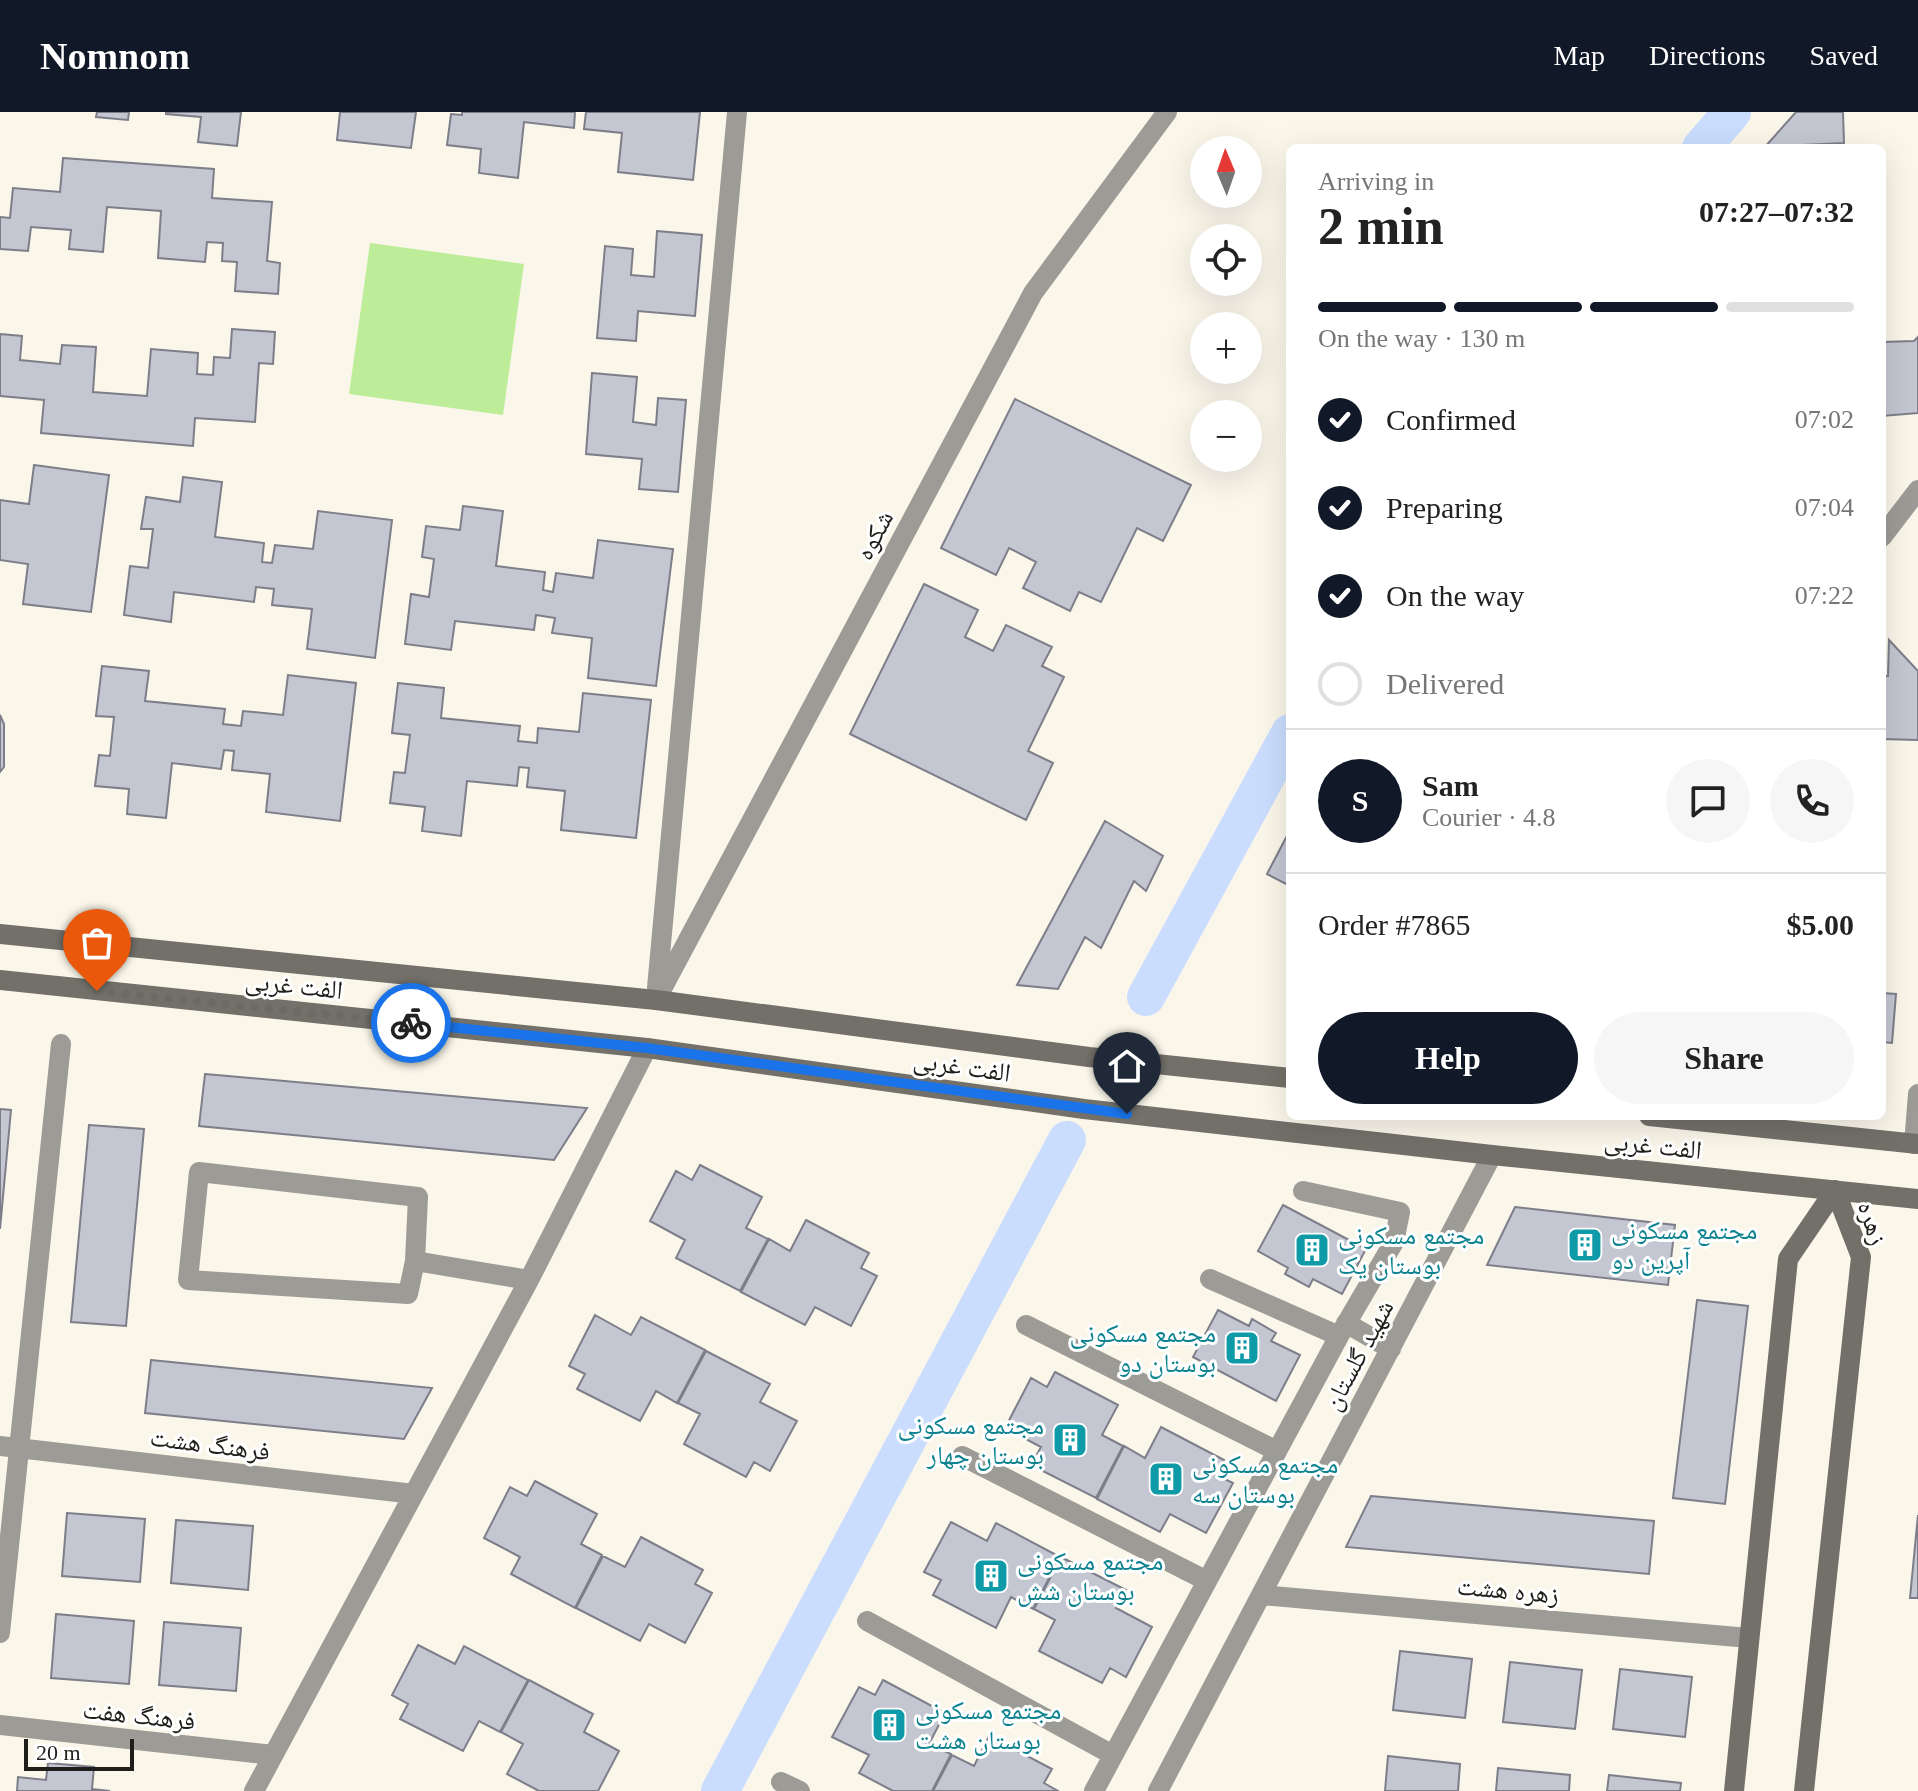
<!DOCTYPE html>
<meta charset="utf-8">
<style>
:root{--surface:#fff;--page:#f6f6f6;--text:#222;--muted:#767676;--line:#e0e0e0;--accent:#111827}
body{margin:0;font-family:"Times New Roman","Noto Naskh Arabic",serif;background:var(--page);color:var(--text);height:100vh;display:flex;flex-direction:column;font-size:30px;white-space:nowrap}
*{box-sizing:border-box;margin:0}
p{font-size:26px;color:var(--muted)}
.icon{flex:none;width:44px;height:44px;fill:none;stroke:currentColor;stroke-width:2;stroke-linecap:round;stroke-linejoin:round}
.map{position:relative;flex:1;overflow:hidden}
.sheet{position:absolute;left:1286px;top:32px;width:600px;height:976px;display:flex;flex-direction:column;background:var(--surface);border-radius:12px;box-shadow:0 8px 32px #0002}
.sheet>*{flex:none}
.needle{width:52px;rotate:358deg}
.tools{position:absolute;left:1190px;top:24px;display:grid;gap:16px}
.tools a{display:grid;place-items:center;width:72px;height:72px;border-radius:50%;background:var(--surface);box-shadow:0 8px 32px #0002;font-size:40px}
.scale{position:absolute;left:24px;bottom:20px;width:110px;box-sizing:border-box;padding-left:8px;border:4px solid #201e1a;border-top:0;font-size:22px;line-height:28px;white-space:nowrap;color:#201e1a;-webkit-text-stroke:6px #fff;paint-order:stroke}
.pin{position:absolute;display:grid;place-items:center;width:68px;height:68px;color:#fff;margin:-82px -34px;border-radius:50% 50% 50% 0;rotate:-45deg;box-shadow:0 0 8px #0007}
.pin .icon{rotate:45deg}
.courier{position:absolute;display:grid;place-items:center;width:80px;height:80px;margin:-40px;border:6px solid #1a73e8;border-radius:50%;background:#fff;color:#222;box-shadow:0 2px 10px #0007}
.overview em{font-style:normal;font-weight:700}
.overview div{display:flex;flex-direction:column-reverse}
.overview{display:flex;align-items:center;justify-content:space-between;height:136px;padding:0 32px}
h1{font-size:52px;font-weight:700;line-height:60px}
.bar{display:grid;grid-template-columns:repeat(4,1fr);gap:12px 8px;align-content:center;height:96px;padding:0 32px}
.bar i{height:10px;border-radius:6px;background:var(--line)}
.bar .selected{background:var(--accent)}
.bar p{grid-column:span 4}
.line{display:flex;align-items:center;gap:20px;padding:0 32px;border-top:2px solid var(--line)}
.line div{flex:1}
.round{display:grid;place-items:center;flex:none;width:84px;height:84px;border-radius:42px;background:var(--page)}
ol{padding:0 32px;list-style:none}
li{display:flex;align-items:center;gap:24px;height:88px}
li p{margin-inline-start:auto}
li .icon{padding:8px;border-radius:50%;background:var(--accent);color:#fff;stroke-width:4}
li:last-child{color:var(--muted)}
li i{width:44px;height:44px;border:4px solid var(--line);border-radius:50%}
.primary-button{display:flex;gap:16px;margin-top:auto;padding:16px 32px}
.primary-button a{flex:1;height:92px;border-radius:48px;background:var(--accent);color:#fff;font-size:32px;font-weight:700;line-height:92px;text-align:center}
.primary-button a+a{background:var(--page);color:var(--text)}
header{display:flex;align-items:center;gap:48px;box-sizing:border-box;height:112px;padding:0 40px;background:var(--accent);color:#fff}
header strong{font-size:38px}
nav{display:flex;gap:44px;margin-inline-start:auto;font-size:28px}
.map>svg:first-child{display:block}
.green{fill:#beed9a}
.lines{fill:none;stroke-linecap:round;stroke-linejoin:round}
.canal{stroke:#caddfe;stroke-width:38}
.building{fill:#c4c6d2;stroke:#7d7e89;stroke-width:2}
.street{stroke:#9c9b96;stroke-width:20}
.secondary{stroke:#727069;stroke-width:20}
.done{stroke:#6c6a63;stroke-width:8;stroke-dasharray:0 14.4}
.route{stroke:#1a73e8;stroke-width:10}
.labels{text-anchor:middle;stroke-width:6;stroke-linejoin:round;paint-order:stroke}
.street-label{font-size:26px;fill:#201e1a;stroke:#fff}
.culture-label{font-size:26px;fill:#0d838f;stroke:#fff;text-anchor:start}
</style>
<header>
<strong>Nomnom</strong>
<nav><a>Map</a><a>Directions</a><a>Saved</a></nav>
</header>
<div class="map">
<svg width="1918" height="1679" viewBox="0 0 1918 1679">
<rect width="100%" height="100%" fill="#faf6ea"/>
<path class="green" d="M370 131 524 152 503 303 349 282Z"/>
<g class="lines">
<path class="canal" d="M1701 36 1732 0
M1146 885 1290 621
M720 1679 1067 1028"/>
</g>
<path class="building" d="M97 0H129L128 8 96 5Z
M166 0H241L237 34 198 30 201 5 166 2Z
M340 0H416L411 36 337 28Z
M462 0H575L574 16 524 10 518 66 479 61 481 37 447 33 451 2 462 3Z
M586 0H700L693 68 618 60 622 21 584 17Z
M1796 0H1843L1844 31 1803 33 1800 36H1764Z
M63 46 214 57 212 86 272 90 267 149 280 151 278 182 235 179 237 150 222 149 223 131 207 130 205 150 158 146 161 99 107 95 103 140 69 137 71 118 31 115 28 139 0 137V105L10 106 13 76 60 80Z
M657 119 702 123 695 204 638 199 636 229 597 226 605 134 633 137 631 163 654 165Z
M232 217 275 220 273 252 259 251 255 310 195 306 193 334 41 321 44 288 0 284V222L22 224 20 248 60 252 62 233 96 235 93 280 147 284 151 237 198 241 197 262 213 263 214 245 230 246Z
M1918 225V301L1882 304V230L1914 229Z
M592 261 637 265 633 310 656 313 658 286 686 288 678 380 639 377 642 347 586 342Z
M1015 287 1191 373 1163 429 1137 416 1101 490 1079 480 1070 499 1023 476 1036 450 1009 436 996 463 941 436Z
M34 353 109 363 91 500 23 492 28 452 0 448V388L29 392Z
M183 365 222 370 215 425 264 431 262 450 272 451 275 433 313 437 318 399 392 408 375 546 307 537 312 497 272 493 274 477 256 475 254 490 174 480 171 510 124 503 130 454 148 456 153 417H141L146 385 180 390Z
M463 394 503 399 496 454 545 460 543 478 553 480 556 461 593 466 598 428 673 437 656 574 588 566 592 526 552 521 555 506 536 503 534 518 455 509 451 538 405 532 411 482 429 485 434 447 422 445 426 414 460 418Z
M924 472 978 498 965 525 993 539 1006 513 1052 535 1042 554 1064 565 1028 639 1053 651 1026 708 850 622Z
M1889 528 1918 559V628L1882 627V564H1888Z
M102 554 149 559 145 589 225 597 223 612 241 614 243 599 283 603 288 563 356 571 340 709 266 700 270 662 232 658 234 639 224 638 221 657 172 651 166 706 127 702 129 677 95 674 99 643 110 644 114 605 96 604Z
M398 571 444 576 441 606 520 614 518 629 537 631 538 616 579 620 583 581 651 588 636 726 561 718 565 679 527 675 529 656 519 655 517 674 467 669 461 724 422 719 425 695 390 691 394 660 405 661 410 623 392 621Z
M0 603 4 612V655L0 660Z
M1105 709 1163 744 1146 779 1134 769 1101 836 1085 825 1058 877 1017 873Z
M1290 718V774L1267 762Z
M1882 881 1896 882 1892 931 1882 930Z
M205 962 587 996 554 1048 199 1014Z
M0 997 11 998 0 1117Z
M89 1013 144 1017 126 1214 71 1210Z
M700 1053 762 1085 746 1116 768 1127 740 1179 676 1146 685 1128 650 1109 676 1059 692 1068Z
M1283 1093 1366 1137 1342 1182 1313 1167 1309 1175 1285 1162 1288 1156 1258 1139Z
M1515 1095 1675 1113 1668 1173 1487 1153Z
M806 1108 869 1141 861 1156 877 1164 851 1214 815 1195 805 1213 741 1180 769 1127 790 1139Z
M1697 1188 1748 1194 1725 1392 1673 1386Z
M1218 1198 1249 1214 1252 1207 1276 1221 1271 1229 1300 1243 1276 1289 1193 1245Z
M595 1203 631 1223 641 1205 705 1238 677 1291 656 1279 640 1309 577 1277 585 1262 569 1254Z
M706 1239 770 1272 760 1290 797 1309 770 1359 754 1350 746 1365 684 1332 700 1302 678 1291Z
M151 1248 432 1276 404 1327 145 1301Z
M1055 1260 1118 1293 1102 1323 1123 1334 1096 1386 1031 1353 1041 1335 1005 1316 1031 1266 1047 1275Z
M1161 1315 1224 1348 1216 1363 1233 1371 1206 1421 1170 1402 1160 1420 1097 1387 1124 1334 1145 1346Z
M535 1369 597 1402 581 1432 602 1443 575 1496 511 1462 520 1445 484 1426 510 1375 527 1384Z
M1371 1384 1654 1409 1649 1462 1346 1435Z
M67 1401 145 1407 140 1470 62 1464Z
M1918 1403V1486H1910Z
M176 1408 253 1414 248 1478 171 1471Z
M951 1410 987 1429 996 1411 1060 1445 1033 1497 1011 1485 996 1516 933 1483 941 1468 924 1460Z
M641 1425 703 1458 695 1472 712 1481 685 1531 649 1512 640 1529 576 1496 603 1444 625 1455Z
M1061 1445 1126 1478 1116 1496 1152 1515 1126 1565 1110 1556 1102 1571 1039 1539 1055 1508 1034 1497Z
M56 1502 134 1509 129 1572 51 1566Z
M164 1510 241 1516 236 1579 159 1573Z
M418 1533 455 1552 464 1534 528 1568 500 1620 479 1609 463 1639 400 1607 408 1592 392 1583Z
M1400 1539 1472 1547 1465 1606 1393 1598Z
M1510 1550 1582 1558 1575 1617 1503 1610Z
M1620 1557 1692 1565 1685 1625 1613 1617Z
M529 1568 593 1602 584 1620 619 1639 598 1679H539L507 1662 523 1632 501 1620Z
M883 1568 945 1601 929 1632 951 1642 932 1679H893L859 1661 869 1643 832 1625 859 1575 875 1583Z
M989 1624 1052 1657 1044 1671 1058 1679H933L952 1643 974 1654Z
M1388 1644 1460 1652 1458 1679H1385Z
M48 1651 94 1655 92 1677 110 1679H17L18 1665 46 1668Z
M1498 1656 1570 1663 1569 1679H1496Z
M1609 1663 1681 1671 1680 1679H1607Z"/>
<g class="lines">
<path class="street" d="M1882 425 1918 378
M657 876 737 0
M656 888 1033 181 1167 0
M1914 1032 1918 982
M199 1060 418 1085 415 1149 408 1182 188 1168Z
M415 1149 529 1168
M1210 1167 1339 1224
M1346 1211 1391 1237
M1026 1213 1277 1339
M0 1334 414 1382
M962 1344 1207 1469
M1261 1483 1749 1526
M867 1509 1113 1643
M0 1521 61 932
M0 1613 273 1643
M781 1670 800 1679
M254 1679 529 1168 647 936
M1094 1679 1339 1224 1394 1130 1400 1100 1303 1079
M1158 1679 1492 1043"/>
<path class="secondary" d="M0 822 656 888 1089 945 1290 966
M0 868 647 936 1084 997 1492 1043 1918 1087
M1649 1004 1918 1032
M1734 1679 1788 1147 1835 1078
M1804 1679 1861 1145 1835 1078"/>
</g>
<g class="lines">
<path class="done" d="M97 879 411 911"/>
<path class="route" d="M411 911 647 936 1127 1002"/>
</g>
<defs>
<symbol id="building-square" viewBox="-11 -11 22 22"><rect x="-9" y="-9" width="18" height="18" rx="4" fill="#0f9aa8" stroke="#fff"/><path d="M-4-6H4V6H1V3H-1V6H-4ZM-2.5-4.3h1.7v1.8h-1.7ZM.8-4.3h1.7v1.8H.8ZM-2.5-1h1.7V.8h-1.7ZM.8-1h1.7V.8H.8Z" fill="#fff"/></symbol>
</defs>
<g fill-rule="evenodd">
<use href="#building-square" x="1565" y="1113" width="40" height="40"/>
<use href="#building-square" x="1292" y="1118" width="40" height="40"/>
<use href="#building-square" x="1222" y="1216" width="40" height="40"/>
<use href="#building-square" x="1050" y="1308" width="40" height="40"/>
<use href="#building-square" x="1146" y="1347" width="40" height="40"/>
<use href="#building-square" x="971" y="1444" width="40" height="40"/>
<use href="#building-square" x="869" y="1593" width="40" height="40"/>
</g>
<g class="labels">
<g class="street-label">
<text transform="translate(874 423) rotate(-62)" y="9">شکوه</text>
<text transform="translate(294 873) rotate(6)" y="9">الفت غربی</text>
<text transform="translate(962 954) rotate(8)" y="9">الفت غربی</text>
<text transform="translate(1653 1033) rotate(6)" y="9">الفت غربی</text>
<text transform="translate(1873 1111) rotate(72)" y="9">زهره</text>
<text transform="translate(1358 1243) rotate(-62)" y="9">شهید گلستان</text>
<text transform="translate(210 1332) rotate(7)" y="9">فرهنگ هشت</text>
<text transform="translate(1508 1478) rotate(5)" y="9">زهره هشت</text>
<text transform="translate(139 1603) rotate(6)" y="9">فرهنگ هفت</text>
</g>
<g class="culture-label">
<text x="1611" y="1127">مجتمع مسکونی<tspan x="1611" dy="30">آپرین دو</tspan></text>
<text x="1338" y="1132">مجتمع مسکونی<tspan x="1338" dy="30">بوستان یک</tspan></text>
<text x="1216" y="1230" text-anchor="end">مجتمع مسکونی<tspan x="1216" dy="30">بوستان دو</tspan></text>
<text x="1044" y="1322" text-anchor="end">مجتمع مسکونی<tspan x="1044" dy="30">بوستان چهار</tspan></text>
<text x="1192" y="1361">مجتمع مسکونی<tspan x="1192" dy="30">بوستان سه</tspan></text>
<text x="1017" y="1458">مجتمع مسکونی<tspan x="1017" dy="30">بوستان شش</tspan></text>
<text x="915" y="1607">مجتمع مسکونی<tspan x="915" dy="30">بوستان هشت</tspan></text>
</g>
</g>
</svg>
<div class="tools">
<a><svg class="needle" viewBox="-14 -14 28 28"><path d="M0-13l5 13h-10z" fill="#e53935"/><path d="M0 13l5-13h-10z" fill="#767676"/></svg></a>
<a><svg class="icon" aria-label="locate" viewBox="0 0 24 24"><circle cx="12" cy="12" r="6"/><path d="M12 2v4M12 18v4M2 12h4M18 12h4"/></svg></a>
<a>+</a>
<a>−</a>
</div>
<div class="scale">20 m</div>
<div class="pin" style="left:97px;top:879px;background:#ea580c"><svg class="icon" aria-label="bag" viewBox="0 0 24 24"><path d="M5 8h14l-1 12H6zM9 8a3 3 0 0 1 6 0"/></svg></div>
<div class="pin" style="left:1127px;top:1002px;background:#1f2937"><svg class="icon" aria-label="home" viewBox="0 0 24 24"><path d="M3 11l9-7 9 7M6 9v11h12V9"/></svg></div>
<div class="courier" style="left:411px;top:911px"><svg class="icon" aria-label="bike" viewBox="0 0 24 24"><circle cx="6" cy="16" r="4"/><circle cx="18" cy="16" r="4"/><path d="M6 16l4-8h5l3 8M10 8l3 8H6M13 5h3"/></svg></div>
<section class="sheet">
<div class="overview"><div><h1>2 min</h1><p>Arriving in</p></div><em>07:27–07:32</em></div>
<div class="bar"><i class="selected"></i><i class="selected"></i><i class="selected"></i><i></i><p>On the way · 130 m</p></div>
<ol>
<li><svg class="icon" aria-label="check" viewBox="0 0 24 24"><path d="M5 12l5 5 9-10"/></svg>Confirmed<p>07:02</p></li>
<li><svg class="icon" aria-label="check" viewBox="0 0 24 24"><path d="M5 12l5 5 9-10"/></svg>Preparing<p>07:04</p></li>
<li><svg class="icon" aria-label="check" viewBox="0 0 24 24"><path d="M5 12l5 5 9-10"/></svg>On the way<p>07:22</p></li>
<li><i></i>Delivered</li>
</ol>
<div class="line" style="height:144px"><b class="round" style="background:var(--accent);color:#fff">S</b><div><b>Sam</b><p>Courier · 4.8</p></div><a class="round"><svg class="icon" aria-label="chat" viewBox="0 0 24 24"><path d="M4 5h16v11H9l-5 4z"/></svg></a><a class="round"><svg class="icon" aria-label="phone" viewBox="0 0 24 24"><path d="M5 4h4l2 5-3 2q2 4 5 5l2-3 5 2v4C11 20 4 13 5 4z"/></svg></a></div>
<div class="line" style="height:104px"><div>Order #7865</div><b>$5.00</b></div>
<div class="primary-button"><a>Help</a><a>Share</a></div>
</section>
</div>
